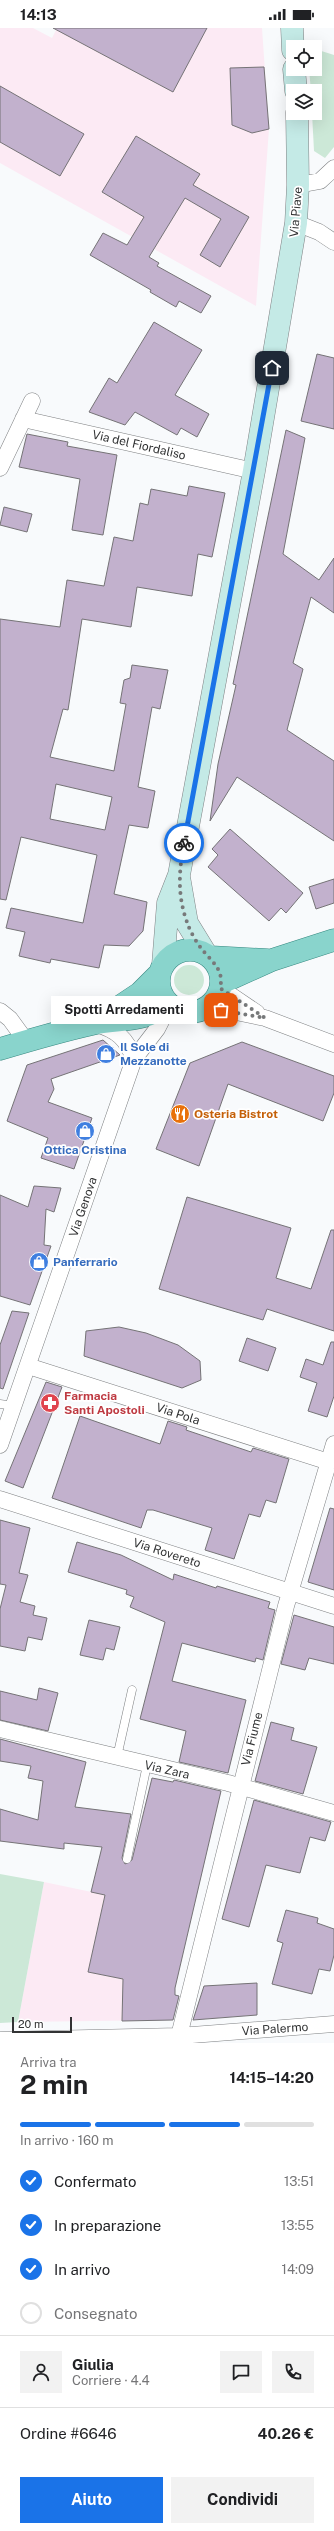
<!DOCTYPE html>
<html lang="it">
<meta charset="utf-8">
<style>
:root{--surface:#fff;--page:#f2f2f2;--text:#202124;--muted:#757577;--line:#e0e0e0;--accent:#1a73e8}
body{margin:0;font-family:"Public Sans",sans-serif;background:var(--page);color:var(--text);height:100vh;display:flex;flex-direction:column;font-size:15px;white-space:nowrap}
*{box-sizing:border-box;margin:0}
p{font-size:13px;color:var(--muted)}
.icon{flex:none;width:22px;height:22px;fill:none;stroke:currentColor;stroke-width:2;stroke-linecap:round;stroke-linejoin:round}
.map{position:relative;height:2015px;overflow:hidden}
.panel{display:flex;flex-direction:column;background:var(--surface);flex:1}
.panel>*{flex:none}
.buttons{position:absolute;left:286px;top:12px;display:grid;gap:8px}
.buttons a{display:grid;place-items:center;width:36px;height:36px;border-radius:0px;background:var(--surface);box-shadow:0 4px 16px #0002;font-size:20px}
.scale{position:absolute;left:12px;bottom:10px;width:60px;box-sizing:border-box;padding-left:4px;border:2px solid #323334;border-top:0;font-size:11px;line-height:14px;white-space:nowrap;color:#323334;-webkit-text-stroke:3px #fff;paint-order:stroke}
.pin{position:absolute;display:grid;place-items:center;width:34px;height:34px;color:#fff;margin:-17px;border-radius:8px;box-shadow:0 2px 6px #0006}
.courier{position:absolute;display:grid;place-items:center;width:40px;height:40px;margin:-20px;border:3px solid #1a73e8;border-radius:50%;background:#fff;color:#222;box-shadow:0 1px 5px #0007}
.bubble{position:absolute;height:28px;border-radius:0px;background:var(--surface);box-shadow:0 4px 16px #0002;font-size:13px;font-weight:700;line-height:28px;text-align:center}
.overview em{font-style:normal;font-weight:700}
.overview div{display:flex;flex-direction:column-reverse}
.overview{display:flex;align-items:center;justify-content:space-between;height:68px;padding:0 20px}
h1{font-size:26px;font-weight:700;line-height:30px}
.bar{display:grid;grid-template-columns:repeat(4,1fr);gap:6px 4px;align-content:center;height:48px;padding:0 20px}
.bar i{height:5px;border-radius:3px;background:var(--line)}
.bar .on{background:var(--accent)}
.bar p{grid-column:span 4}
.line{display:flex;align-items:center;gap:10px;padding:0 20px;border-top:1px solid var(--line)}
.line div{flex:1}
.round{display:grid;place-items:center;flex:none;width:42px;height:42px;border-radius:0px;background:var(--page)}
ol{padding:0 20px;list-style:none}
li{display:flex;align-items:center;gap:12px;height:44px}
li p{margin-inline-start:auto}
li .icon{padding:4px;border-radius:50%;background:var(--accent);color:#fff;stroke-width:4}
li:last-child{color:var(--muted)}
li i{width:22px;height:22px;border:2px solid var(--line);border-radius:50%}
.primary-button{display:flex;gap:8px;margin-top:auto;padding:8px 20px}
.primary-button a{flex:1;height:46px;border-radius:0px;background:var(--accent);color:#fff;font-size:16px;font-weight:700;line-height:46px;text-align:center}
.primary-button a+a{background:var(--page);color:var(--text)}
.status{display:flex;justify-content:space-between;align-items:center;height:28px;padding:0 20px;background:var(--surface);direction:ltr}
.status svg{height:11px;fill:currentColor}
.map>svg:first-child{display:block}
.industrial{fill:#fceaf4}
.green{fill:#cce8d7}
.building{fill:#c2b1cd;stroke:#757376;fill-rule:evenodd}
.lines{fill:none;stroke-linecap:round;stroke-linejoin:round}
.lane-casing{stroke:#7f8183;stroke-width:9}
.street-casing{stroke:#7f8183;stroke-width:17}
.secondary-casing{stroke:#7f8183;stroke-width:23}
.primary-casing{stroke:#378981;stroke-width:23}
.lane{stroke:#fff;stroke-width:8}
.street{stroke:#fff;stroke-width:16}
.secondary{stroke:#c4eae6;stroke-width:22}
.primary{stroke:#89d4cc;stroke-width:22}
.done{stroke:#77797a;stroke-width:4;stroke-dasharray:0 7.2}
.route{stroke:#1a73e8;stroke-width:5}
.labels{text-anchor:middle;stroke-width:3.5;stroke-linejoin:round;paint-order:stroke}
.street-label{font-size:12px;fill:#323334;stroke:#fff}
.shop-label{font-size:12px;font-weight:bold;fill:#366cbe;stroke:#fff;text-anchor:start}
.food-label{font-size:12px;font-weight:bold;fill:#c56008;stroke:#fff;text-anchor:start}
.health-label{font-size:12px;font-weight:bold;fill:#be3a42;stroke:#fff;text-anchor:start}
</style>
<div class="status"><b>14:13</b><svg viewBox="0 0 49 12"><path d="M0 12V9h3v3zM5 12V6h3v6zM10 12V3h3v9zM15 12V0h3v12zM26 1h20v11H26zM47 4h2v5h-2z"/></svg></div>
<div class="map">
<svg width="334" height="2015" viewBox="0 0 334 2015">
<rect width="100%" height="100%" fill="#f8fafc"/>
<path class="industrial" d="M0 0H33L52 10 57 0H262L269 101 256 278 0 135Z
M152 1750 221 1765 167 1992 18 1994 44 1854 125 1871Z"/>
<path class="green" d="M315 21 334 27V119L325 130 314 123 312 85H315V63H311L309 41H315Z
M174 952a15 15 0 1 1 30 0a15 15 0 1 1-30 0Z
M0 1846 44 1854 18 1994 0 1995Z"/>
<path class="building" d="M53 0H207L173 64Z
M264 39 269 101 252 105 232 97 230 40Z
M0 58 84 106 60 148 0 114Z
M136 108 200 146 193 157 249 189 220 239 200 227 221 191 185 170 149 229 159 235 157 238 211 268 201 285 179 273 176 279 150 264 151 262 90 227 103 205 127 217 144 189 102 164Z
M154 294 202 322 175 367 209 386 197 409 181 400 177 407 135 384 125 397 89 384 109 350 117 355Z
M317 326 334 330V401L301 393Z
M286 402 305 410 283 526 319 552 334 530V585L311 569 293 635 303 641 287 702 334 733V813L237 749 210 793 218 736 236 657 233 656Z
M27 406 68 414 67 418 117 427 103 507 72 502 80 451 19 439Z
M189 458 225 465 212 529 198 526 192 568 137 559 131 599 82 591 68 682 63 681 50 729 114 743 126 676 120 675 124 652 130 650 132 637 168 642 160 681 152 679 138 759 155 763 148 800 129 797 114 866 147 874 143 903 129 918 104 917 99 940 51 931 50 935 19 928 25 904 6 900 11 880 83 895 97 827 21 809 6 872 0 871V591L60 599 67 552 104 558 114 509 133 513 140 475 148 477 151 461 187 468ZM56 756 112 769 105 802 50 791Z
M4 479 32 486 27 504 0 497Z
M230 801 303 865 286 885 281 880 269 893 208 839 218 827 212 821Z
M334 851V875L316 881 309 859Z
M103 1012 120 1027 51 1051 54 1061 48 1074 92 1090 74 1141 41 1130 48 1110 7 1093 27 1037Z
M242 1014 334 1048V1065L323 1093 228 1056 199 1138 156 1121 190 1035Z
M34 1158 61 1160 54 1184 46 1181 44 1217 51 1218 30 1277 0 1268V1167L28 1179Z
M187 1169 291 1200 276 1250 311 1261 331 1202H334V1303L267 1281 263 1292 159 1261Z
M12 1283 29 1285 3 1361 0 1360V1317Z
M119 1299 146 1305 178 1317 200 1333 201 1352 182 1360 84 1328 86 1303Z
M247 1310 276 1320 268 1343 239 1333Z
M331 1314H334V1368L327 1389 308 1383 317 1355 300 1349 306 1331 323 1337Z
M46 1354 62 1359 23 1460 5 1453Z
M80 1388 160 1416 168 1393 187 1399 186 1402 251 1424 253 1420 289 1431 276 1475 266 1472 260 1489 249 1486 234 1531 205 1522 212 1500 153 1482H147L141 1500 52 1470Z
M330 1480 334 1481V1562L308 1554Z
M0 1492 30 1500 19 1545 28 1547 20 1574 35 1578 33 1587 47 1590 42 1612 28 1609 25 1623 0 1618V1581L6 1557 0 1556Z
M77 1514 121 1527 173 1552 174 1546 216 1560 217 1558 270 1574 268 1580 275 1582 263 1632 256 1630 255 1634 182 1615 172 1653 246 1672 228 1745 179 1734 186 1703 140 1691 165 1594 130 1579 134 1569 126 1566 127 1562 68 1544Z
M294 1587 334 1599V1636L309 1630 305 1642 281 1636Z
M89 1592 120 1599 114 1622 106 1620 103 1632 80 1627Z
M39 1660 58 1665 48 1703 0 1692V1663L37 1672Z
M271 1694 294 1700 291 1712 317 1719 303 1766 255 1753Z
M0 1711 86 1734 75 1779 131 1786 122 1830 125 1836 132 1832 152 1750 173 1754 174 1752 221 1763 175 1960V1967L179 1968 173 1992 122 1993 123 1951 88 1944 105 1867 91 1864 102 1819 64 1815V1821L0 1813V1781L38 1792 43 1753 28 1750 31 1738 0 1733Z
M254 1772 331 1794 325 1813 310 1809 300 1845 266 1837 249 1899 222 1891Z
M286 1882 318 1890 317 1895 334 1901V1927L330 1943 319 1941 312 1966 272 1956 283 1915 277 1913Z
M257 1955V1987L193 1992 204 1958Z"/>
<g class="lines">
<defs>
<path id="lane" d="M0 1376 14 1378
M117 1729 132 1662
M127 1831 147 1737"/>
<path id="street" d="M298 157 320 153 334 140
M296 195 319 204 334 214
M23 391 254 443
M0 440 32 373
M220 960 257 985
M203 981 236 984 265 990 334 1016
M0 983 10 991 26 1013
M96 996C117 1002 127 1011 134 1031
M28 1338 329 1434
M0 1417 134 1031 157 1001 170 976
M0 1471 334 1578
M0 1701 228 1755 334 1785
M179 2008 286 1578 334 1416
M0 2012 179 2008 334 1996"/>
<path id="secondary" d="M292 0 293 22
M294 41 296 63
M179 849 187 895 206 926
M163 937 168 875 179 847 254 443 296 195 298 157 297 85"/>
<path id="primary" d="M159 953a31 31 0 1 1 62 0a31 31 0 1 1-62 0Z
M211 929 267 932
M221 955 272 932 334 912
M95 995 140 965 160 945
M0 1021C30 1012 61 1003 92 996 119 990 146 995 168 975"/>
</defs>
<use href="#lane" class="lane-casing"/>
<use href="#street" class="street-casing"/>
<use href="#secondary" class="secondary-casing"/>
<use href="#primary" class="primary-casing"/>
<use href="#lane" class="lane"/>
<use href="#street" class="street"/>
<use href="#secondary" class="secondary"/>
<use href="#primary" class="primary"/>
</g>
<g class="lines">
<path class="done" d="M184 815C179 842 177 867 187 894 190 904 198 917 205 925 215 936 224 944 220 960L265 990 221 982"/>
<path class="route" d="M184 815 272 340"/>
</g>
<defs>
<symbol id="shop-disc" viewBox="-11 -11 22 22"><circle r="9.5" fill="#3f7fe0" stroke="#fff"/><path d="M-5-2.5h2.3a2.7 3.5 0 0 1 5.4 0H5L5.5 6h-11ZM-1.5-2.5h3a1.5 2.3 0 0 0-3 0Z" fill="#fff"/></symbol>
<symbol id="restaurant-disc" viewBox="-11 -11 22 22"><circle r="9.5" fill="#e8710a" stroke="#fff"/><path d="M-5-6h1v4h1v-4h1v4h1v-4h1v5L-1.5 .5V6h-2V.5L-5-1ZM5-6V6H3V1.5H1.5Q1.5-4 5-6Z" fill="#fff"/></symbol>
<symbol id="pharmacy-disc" viewBox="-11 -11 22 22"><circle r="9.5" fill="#e0444e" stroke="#fff"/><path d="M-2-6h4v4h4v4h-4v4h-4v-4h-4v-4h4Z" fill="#fff"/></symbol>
</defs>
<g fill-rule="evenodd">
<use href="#shop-disc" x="95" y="1015" width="22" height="22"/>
<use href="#restaurant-disc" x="169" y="1075" width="22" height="22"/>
<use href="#shop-disc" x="74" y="1092" width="22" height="22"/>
<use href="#shop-disc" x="28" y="1223" width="22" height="22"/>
<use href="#pharmacy-disc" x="39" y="1364" width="22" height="22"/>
</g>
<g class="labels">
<g class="street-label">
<text transform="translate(296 184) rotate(-85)" y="4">Via Piave</text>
<text transform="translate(139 417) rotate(13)" y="4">Via del Fiordaliso</text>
<text transform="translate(83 1179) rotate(-71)" y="4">Via Genova</text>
<text transform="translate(178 1386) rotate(18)" y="4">Via Pola</text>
<text transform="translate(167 1525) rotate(18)" y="4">Via Rovereto</text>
<text transform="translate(252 1711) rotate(-76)" y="4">Via Fiume</text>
<text transform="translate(167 1742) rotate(13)" y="4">Via Zara</text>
<text transform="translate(275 2001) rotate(-4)" y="4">Via Palermo</text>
</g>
<g class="shop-label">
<text x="120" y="1023">Il Sole di<tspan x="120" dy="14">Mezzanotte</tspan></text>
<text x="85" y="1126" text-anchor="middle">Ottica Cristina</text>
<text x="53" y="1238">Panferrario</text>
</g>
<g class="food-label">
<text x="194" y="1090">Osteria Bistrot</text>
</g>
<g class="health-label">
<text x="64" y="1372">Farmacia<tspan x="64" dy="14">Santi Apostoli</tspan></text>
</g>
</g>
</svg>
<div class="buttons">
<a><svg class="icon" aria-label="locate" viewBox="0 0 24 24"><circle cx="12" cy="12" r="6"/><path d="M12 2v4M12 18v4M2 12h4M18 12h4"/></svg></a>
<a><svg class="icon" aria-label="layers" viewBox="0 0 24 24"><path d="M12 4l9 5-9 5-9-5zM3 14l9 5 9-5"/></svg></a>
</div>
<div class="scale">20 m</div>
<div class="pin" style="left:221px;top:982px;background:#ea580c"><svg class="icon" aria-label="bag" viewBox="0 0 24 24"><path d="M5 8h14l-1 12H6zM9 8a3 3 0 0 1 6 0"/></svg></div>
<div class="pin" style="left:272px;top:340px;background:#1f2937"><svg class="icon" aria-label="home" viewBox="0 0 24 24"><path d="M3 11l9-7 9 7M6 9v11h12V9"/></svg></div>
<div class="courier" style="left:184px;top:815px"><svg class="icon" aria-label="bike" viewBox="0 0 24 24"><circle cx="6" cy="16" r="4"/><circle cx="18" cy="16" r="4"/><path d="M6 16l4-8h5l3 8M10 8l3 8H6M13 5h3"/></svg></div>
<div class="bubble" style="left:51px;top:968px;width:146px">Spotti Arredamenti</div>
</div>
<section class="panel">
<div class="overview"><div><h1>2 min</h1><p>Arriva tra</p></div><em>14:15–14:20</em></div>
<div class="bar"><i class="on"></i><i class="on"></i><i class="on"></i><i></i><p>In arrivo · 160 m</p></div>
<ol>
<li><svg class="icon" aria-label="check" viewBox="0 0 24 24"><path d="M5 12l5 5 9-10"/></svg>Confermato<p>13:51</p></li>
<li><svg class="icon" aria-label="check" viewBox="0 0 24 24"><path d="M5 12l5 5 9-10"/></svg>In preparazione<p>13:55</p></li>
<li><svg class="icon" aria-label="check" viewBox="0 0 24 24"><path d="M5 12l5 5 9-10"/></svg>In arrivo<p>14:09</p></li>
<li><i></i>Consegnato</li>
</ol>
<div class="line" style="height:72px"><a class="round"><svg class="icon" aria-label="person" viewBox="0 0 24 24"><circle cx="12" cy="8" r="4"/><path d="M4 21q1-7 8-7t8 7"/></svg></a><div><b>Giulia</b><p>Corriere · 4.4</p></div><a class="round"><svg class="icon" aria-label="chat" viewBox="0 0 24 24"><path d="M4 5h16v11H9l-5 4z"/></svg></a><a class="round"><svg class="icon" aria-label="phone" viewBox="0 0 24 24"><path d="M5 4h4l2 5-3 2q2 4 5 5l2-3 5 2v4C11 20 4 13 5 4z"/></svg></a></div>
<div class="line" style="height:52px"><div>Ordine #6646</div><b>40.26 €</b></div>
<div class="primary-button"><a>Aiuto</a><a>Condividi</a></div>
</section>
